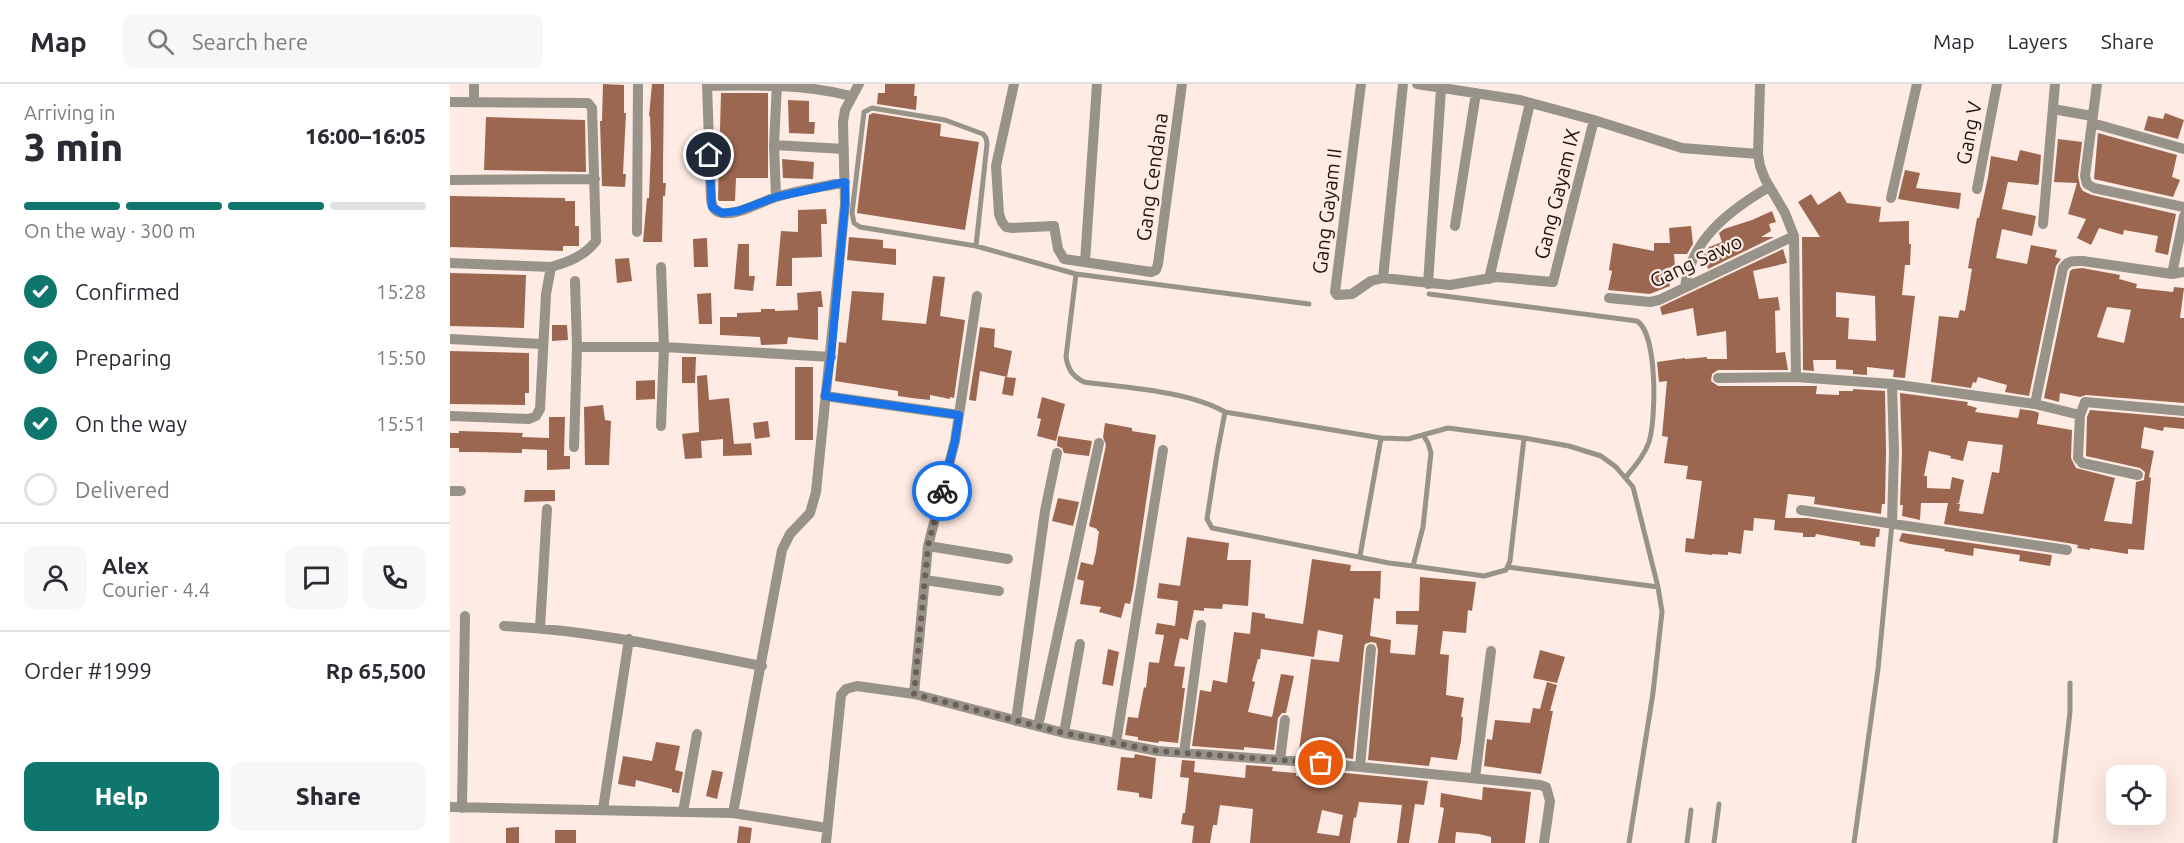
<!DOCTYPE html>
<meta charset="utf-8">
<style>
:root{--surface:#fff;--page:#f7f7f7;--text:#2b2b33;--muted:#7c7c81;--line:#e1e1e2;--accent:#0f766e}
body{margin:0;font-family:Ubuntu,sans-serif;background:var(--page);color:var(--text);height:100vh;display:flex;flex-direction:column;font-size:22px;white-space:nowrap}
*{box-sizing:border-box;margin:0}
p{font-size:20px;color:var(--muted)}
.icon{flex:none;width:33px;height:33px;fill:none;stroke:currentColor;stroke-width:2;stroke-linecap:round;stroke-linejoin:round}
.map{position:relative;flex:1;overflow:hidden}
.sheet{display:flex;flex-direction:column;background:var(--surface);width:450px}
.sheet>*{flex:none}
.fabs{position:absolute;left:1656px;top:681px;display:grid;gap:12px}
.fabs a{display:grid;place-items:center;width:60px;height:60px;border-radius:12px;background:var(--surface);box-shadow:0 6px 24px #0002;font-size:30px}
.pin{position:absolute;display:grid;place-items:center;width:51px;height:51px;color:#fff;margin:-26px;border:3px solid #fff;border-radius:50%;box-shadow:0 2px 6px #0007}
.courier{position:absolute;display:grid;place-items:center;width:60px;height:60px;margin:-30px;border:4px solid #1a73e8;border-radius:50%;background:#fff;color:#222;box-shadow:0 2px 8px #0007}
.head em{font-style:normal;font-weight:800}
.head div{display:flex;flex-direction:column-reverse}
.head{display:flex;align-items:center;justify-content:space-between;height:102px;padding:0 24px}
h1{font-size:39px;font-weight:800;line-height:45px}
.bar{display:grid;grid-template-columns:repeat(4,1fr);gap:9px 6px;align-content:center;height:72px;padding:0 24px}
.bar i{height:8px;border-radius:4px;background:var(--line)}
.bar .selected{background:var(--accent)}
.bar p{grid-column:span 4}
.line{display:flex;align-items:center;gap:15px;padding:0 24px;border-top:2px solid var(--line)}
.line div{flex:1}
.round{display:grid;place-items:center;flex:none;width:63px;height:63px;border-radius:12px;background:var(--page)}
ol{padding:0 24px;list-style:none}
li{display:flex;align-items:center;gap:18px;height:66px}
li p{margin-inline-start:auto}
li .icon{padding:6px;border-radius:50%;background:var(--accent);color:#fff;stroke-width:4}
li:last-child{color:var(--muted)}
li i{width:33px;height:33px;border:3px solid var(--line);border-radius:50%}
.primary-button{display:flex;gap:12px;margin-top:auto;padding:12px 24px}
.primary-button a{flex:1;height:69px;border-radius:12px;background:var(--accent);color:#fff;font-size:24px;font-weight:800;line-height:69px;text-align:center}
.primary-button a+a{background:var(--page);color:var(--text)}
header{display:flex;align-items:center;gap:36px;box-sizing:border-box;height:84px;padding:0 30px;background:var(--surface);border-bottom:2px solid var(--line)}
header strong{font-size:28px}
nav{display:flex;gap:33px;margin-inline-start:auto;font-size:21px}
.search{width:420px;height:54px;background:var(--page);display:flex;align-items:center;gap:15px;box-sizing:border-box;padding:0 21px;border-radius:12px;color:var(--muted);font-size:22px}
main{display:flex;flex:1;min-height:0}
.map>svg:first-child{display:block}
.building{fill:#9c6750;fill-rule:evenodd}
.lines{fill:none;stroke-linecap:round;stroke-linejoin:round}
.lane{stroke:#979388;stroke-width:5}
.street{stroke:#979388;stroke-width:10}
.done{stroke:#6c5f59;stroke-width:6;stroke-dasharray:0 10.8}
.route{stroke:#1a73e8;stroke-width:8}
.labels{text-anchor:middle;stroke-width:4.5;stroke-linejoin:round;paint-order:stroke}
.street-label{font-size:20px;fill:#1d130e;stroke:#feebe3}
</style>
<header>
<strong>Map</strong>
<div class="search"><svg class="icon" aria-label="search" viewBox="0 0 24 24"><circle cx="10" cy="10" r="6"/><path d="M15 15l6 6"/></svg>Search here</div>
<nav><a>Map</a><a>Layers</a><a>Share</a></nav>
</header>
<main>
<section class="sheet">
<div class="head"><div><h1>3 min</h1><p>Arriving in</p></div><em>16:00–16:05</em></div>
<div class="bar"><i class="selected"></i><i class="selected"></i><i class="selected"></i><i></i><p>On the way · 300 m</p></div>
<ol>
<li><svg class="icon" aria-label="check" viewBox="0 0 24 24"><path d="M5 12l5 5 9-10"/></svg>Confirmed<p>15:28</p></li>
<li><svg class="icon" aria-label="check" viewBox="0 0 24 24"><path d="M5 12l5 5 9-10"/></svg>Preparing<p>15:50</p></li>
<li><svg class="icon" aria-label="check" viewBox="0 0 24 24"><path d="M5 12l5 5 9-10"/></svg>On the way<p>15:51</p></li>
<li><i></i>Delivered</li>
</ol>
<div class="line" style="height:108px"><a class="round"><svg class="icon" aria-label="person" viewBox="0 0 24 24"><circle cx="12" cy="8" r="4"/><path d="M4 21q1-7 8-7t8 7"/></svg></a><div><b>Alex</b><p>Courier · 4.4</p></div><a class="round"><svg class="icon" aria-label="chat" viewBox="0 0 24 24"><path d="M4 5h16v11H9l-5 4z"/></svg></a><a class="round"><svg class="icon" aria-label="phone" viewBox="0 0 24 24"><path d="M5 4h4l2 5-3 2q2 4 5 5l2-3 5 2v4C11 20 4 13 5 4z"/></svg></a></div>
<div class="line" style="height:78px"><div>Order #1999</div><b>Rp 65,500</b></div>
<div class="primary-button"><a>Help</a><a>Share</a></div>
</section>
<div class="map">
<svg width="1734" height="759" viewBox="0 0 1734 759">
<rect width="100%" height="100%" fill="#feebe3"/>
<path class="building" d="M153 0 174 1V29H176L173 90H176L175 103 152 102 150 37H152Z
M202 0H214L213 84V99H216L215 112H213L212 158H193L197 114H199L201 64 200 32H199Z
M435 0H465L464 12H467L466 26 427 20 428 9H435Z
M271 9H318V94H286L285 117H269L268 115Z
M338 16 359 17V38H365L364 50 339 49Z
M423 29 491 40 490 52 529 58 515 146 407 129 417 47 419 31Z
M1715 29 1734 36 1728 55 1694 46 1698 32 1713 35Z
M36 33 135 36 136 88 34 86Z
M1648 49 1727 71 1722 93 1730 96 1723 113 1644 95Z
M1608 55 1632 58 1628 91 1630 102 1633 107 1642 111 1726 130 1718 171 1705 168 1708 152 1674 146 1673 151 1649 144 1641 161 1627 154 1636 135 1618 130 1627 99 1604 98Z
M1570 66 1591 71 1589 98 1588 101 1558 98 1552 125 1586 132 1582 152 1552 145 1546 174 1577 180 1581 161 1607 166 1605 173 1611 175 1606 182 1579 312 1555 308 1557 301 1528 293 1526 299 1523 298 1521 304 1481 298 1489 232 1508 234 1510 226 1515 227 1522 185 1518 184 1527 134H1529L1538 93 1541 72 1567 77Z
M332 75 364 78 363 95 333 94Z
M1455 86 1470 89 1466 104 1511 109 1509 125 1448 115Z
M1390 107 1397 119 1431 123 1429 138 1459 137V160H1461L1460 181H1455L1452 211 1465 212 1455 294 1443 293 1444 286 1417 283V291L1403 290V286L1386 285V276H1363L1364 287 1353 286 1352 153H1370L1348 118 1361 110 1368 121ZM1386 208 1425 212 1426 257 1398 255 1399 234 1386 233Z
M0 112 115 114V117H125V142H129V162H113V167L0 163Z
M376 125 377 140H371L372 173 342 174V202H326L331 147 348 148V126Z
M1322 127 1326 138 1319 140 1321 147 1311 153H1324L1258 185 1254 171 1259 163 1272 158 1269 149 1274 145 1302 136Z
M1241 142 1243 160 1237 170H1224L1225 183 1216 184 1220 202 1200 210 1158 206 1162 187 1159 186 1163 159 1204 167V159H1220L1219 144Z
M399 153 433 156V164L446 165V181L397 176Z
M257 154 258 183H244L243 155Z
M288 160H299V192H305L303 207 284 205Z
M1333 165 1337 179 1303 187 1309 215 1328 213 1330 226 1325 227 1326 269 1335 268 1338 286H1268L1262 290 1261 297 1268 302H1367L1366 310 1389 311V307H1403V305L1435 307 1436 368 1435 420H1432L1431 430 1364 420 1365 413 1338 410 1335 434H1357L1430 445 1429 453H1426L1425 463 1410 461V458L1366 450 1365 453H1353V449L1324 446 1325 436 1304 434 1303 447 1294 446 1291 470 1278 468V471L1262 470V471L1235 468 1236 454 1244 455 1252 397 1236 395 1238 382 1214 379 1218 353 1212 352 1217 297 1209 298 1207 278 1235 274V275L1257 273V275H1277L1276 247 1247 252 1243 224 1212 231 1210 223Z
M179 174 182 197 167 199 165 175Z
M1632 184 1670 191 1669 195 1687 200 1686 204 1723 208 1724 203 1734 204 1730 234H1734V319L1636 311 1630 313 1610 309 1609 318 1594 314 1620 187 1623 185ZM1657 223 1681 226 1674 259 1647 253Z
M0 189 76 191 74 244 0 242Z
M483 192 495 193 490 232 515 236 504 314 500 313V315L480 311V316L462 314 448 312V307L385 297 389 258 396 259 402 207 434 209 432 236 476 240Z
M371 207 373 223H368V256L338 253 337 260 311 261 310 253 270 251V233H287V229L311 228V225H325V227L348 226 347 209Z
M261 209 262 240H249L247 210Z
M102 241H117L118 256 102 257Z
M530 243 545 245 544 263 562 267 557 293 530 287 526 317 519 316Z
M0 267 79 269V309H75V321L0 320Z
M232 273H246L245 299H232Z
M345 283H363V356H345Z
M257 291 259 316 279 314 284 360 301 359 302 371 273 372V355L251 357 252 374 235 375 232 350 249 348 247 292Z
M555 293 566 294 563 312 552 310Z
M205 296V315L186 316V297Z
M1450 309 1518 318 1517 321 1527 324 1525 328 1568 334 1570 325 1584 327 1589 329 1587 340 1622 346 1621 374 1626 384 1665 394 1654 437 1682 440 1686 398 1694 396 1695 388 1690 384 1636 372 1637 333 1640 326 1734 334V345L1714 343 1713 347 1694 343 1691 364 1704 367 1699 393 1701 394 1694 466 1678 465V470L1640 464V466L1627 464 1628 461 1618 459 1494 440 1498 419H1471L1470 436 1452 432 1453 421H1450L1452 368ZM1518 357 1553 361 1549 389 1542 388 1533 430 1509 427 1510 420 1505 419H1509L1514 396 1502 393 1500 405 1477 404V392H1474L1479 367 1501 372 1500 374 1513 377Z
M592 313 615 320 606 357 587 352 591 335 587 334Z
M153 321 155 336 161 337 159 381H135L134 323Z
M99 333H115L114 372H120V385L97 386V366L72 365V369L22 368H9V364H0V349H9V347L73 349 72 353 99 354Z
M318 337 320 353 305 355 303 339Z
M655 339 682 344V347L706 351 683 506 680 520 675 519 671 534 649 528 651 523 630 520 634 497 627 495 631 478 643 481 646 468 649 447H647V445L639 442 656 361 653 353Z
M608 352 642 357 639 372 614 369 612 364 607 362Z
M75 406H105V417L74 418Z
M608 414 629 418 623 442 602 437Z
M1452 449 1602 471 1600 482 1569 477 1570 471 1524 464 1523 472 1494 467 1495 465 1460 460 1449 457Z
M737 453 779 459 777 476H801L798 522 773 520 772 525 754 524V527L744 526 738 556 730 554 724 582 735 583 732 604H735L728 659 709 657 708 659 688 656V653L675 651 678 633 688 634 694 603 696 604 699 578 709 579 714 551 705 550 707 539 725 542 728 517 707 514 709 499 730 502Z
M862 475 901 481 900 487H931L930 515 924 514 920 552 941 556 940 569 965 571 968 541 946 540V527H969L970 493 1026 498 1022 527 1018 526 1016 549 993 547 990 570 999 571 996 611 1014 614 1011 633H1013L1011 657 1007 676 981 673 979 682 918 676 928 566 926 559 921 558 915 560 914 564 903 675 849 667 861 575 889 578 893 551 868 546 864 573 811 565 810 575H808L802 597 805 598 798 628 822 633 831 590 844 592 836 629H832L828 634 824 666 794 663V666L742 662 750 606 761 608 763 596 777 599 784 548 800 550 802 528 815 530V534L853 540Z
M658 565 669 568 663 602 652 600Z
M1090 566 1115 573 1107 599 1083 594Z
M1097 598 1107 601 1100 627H1103L1091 690 1034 682 1037 655 1042 656 1045 636 1080 639 1083 624 1090 625Z
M206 658 230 662 225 686 233 688 229 709 222 708V705L186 696 185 703 168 700 173 672 202 677Z
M685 670 706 674 702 715 689 713V709L667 706 671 673 684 674Z
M732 676 745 677 744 688 795 694 796 681 823 683 822 687 846 689V692L868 695 869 692 883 695 885 688 978 697 974 721 965 720 959 759H947L952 721 909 718 906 734 904 733 900 759H800L803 725 770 721 767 741H763L760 759H742L744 742 731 740 733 729H735L739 694 730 693ZM872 726 893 731 889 752 867 749Z
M262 686 273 688 267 715 256 712Z
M1033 703 1081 708 1075 759H1041V753L1029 750 1006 748 1005 759H988L994 724 990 723 991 709 1032 716Z
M289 742 302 744 300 759H287Z
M69 743V759H56V744Z
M105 746H126V759H105Z"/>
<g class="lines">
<path class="lane" d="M526 162 537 60 536 54 533 50 495 36 422 24 414 28 402 129 404 139 410 143 526 162 626 190 859 220
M626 190 616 273C618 285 622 292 634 298 677 304 738 307 775 328L931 354 958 355 998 344 1074 354 1119 362 1151 372 1166 383 1183 403 1208 503 1212 528 1203 609 1179 759
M979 210 1187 237C1208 250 1206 336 1199 358 1194 372 1185 382 1176 393
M775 328 767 370 757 435 762 444 939 479 963 482 973 443 981 369 978 359 973 351
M910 472 931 354
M963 482 1034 492 1056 486 1060 477 1074 354
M1058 483 1208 503
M1237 759 1241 726
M1264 759 1269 720
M1404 759 1428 585 1442 439
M1605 759 1620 628V599"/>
<path class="street" d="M257 0 261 116C262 123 265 128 272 129 290 131 310 118 326 113 349 106 373 103 395 98
M564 0 546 82 549 130 552 138 556 143 563 144 604 142 608 165 614 175 701 188 706 186 708 180 732 0
M911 0 885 208 887 211 902 210 921 197 933 194 1000 201 1047 193 1103 198 1144 36
M967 0 1070 16 1144 36 1232 64 1308 70
M1310 0 1308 70 1310 82 1315 95 1335 129 1344 152 1346 293
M1647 0 1635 92 1637 100 1644 104 1734 123
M257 2C306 1 354 0 401 12
M0 18 138 19 142 24 146 157C135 172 118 178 101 183L96 210 90 325 86 332 79 335 0 332
M24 18V0
M1603 25 1642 32
M1642 39 1734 65
M324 61 394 65
M0 96 145 95
M1527 105 1547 0
M326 113 324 61 327 0
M1441 114 1467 0
M1593 140 1605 0
M1005 142 1026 9
M187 148 188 0
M635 178 647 0
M0 179 101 183
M211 183 214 263 211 342
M1722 190 1734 132
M933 194 953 0
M1039 195 1080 19
M978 200 991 5
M1235 203C1241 155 1280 126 1319 103
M1159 214 1200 218 1209 216 1344 152
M0 255 92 260
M127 263H214L381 273
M1268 294 1346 293 1442 300 1585 320 1630 331 1628 374 1632 379 1688 391
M375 312 509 331
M1585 320 1613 184C1618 176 1624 177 1633 177L1722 190 1734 188
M1630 331 1635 318 1734 327
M124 363 127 263 125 197
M0 407H11
M1351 426 1617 466
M1442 439 1444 368 1442 300
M478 462 558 475
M475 496 549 507
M54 542C141 546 226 565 312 582
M90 544 97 425
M464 610 478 462 505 357 527 212
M566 637 595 427 607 369
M588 642 649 359
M614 649 630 560
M666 659 713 366
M734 669 751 541
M830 676 835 636
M910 682 921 565
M1025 694 1041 567
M0 723 283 729 377 744
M12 724 15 532
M153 725 179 555
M233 728 247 650
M283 729 332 466 340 450 360 429 366 408 395 120 393 38 395 26 409 0
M376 759 391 611 396 605 407 602 464 610 614 649 708 667 871 679 1090 701 1096 703 1100 717 1094 759"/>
</g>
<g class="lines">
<path class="done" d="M492 407 478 462 464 610 614 649 708 667 871 679"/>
<path class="route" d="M259 71 262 123 272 129 288 127 326 113 395 98V120L381 273 375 312 509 331 505 357 492 407"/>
</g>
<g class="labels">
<g class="street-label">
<text transform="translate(1519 49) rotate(-79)" y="7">Gang V</text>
<text transform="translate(702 93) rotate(-82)" y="7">Gang Cendana</text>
<text transform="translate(1107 110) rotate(-76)" y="7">Gang Gayam IX</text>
<text transform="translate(877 127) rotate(-83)" y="7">Gang Gayam II</text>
<text transform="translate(1246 177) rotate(-25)" y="7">Gang Sawo</text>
</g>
</g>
</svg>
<div class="fabs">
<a><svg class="icon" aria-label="locate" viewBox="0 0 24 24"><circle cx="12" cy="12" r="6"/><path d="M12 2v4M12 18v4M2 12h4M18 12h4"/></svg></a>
</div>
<div class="pin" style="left:871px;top:679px;background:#ea580c"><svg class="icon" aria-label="bag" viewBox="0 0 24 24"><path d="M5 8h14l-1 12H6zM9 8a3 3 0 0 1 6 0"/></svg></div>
<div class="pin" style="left:259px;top:71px;background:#1f2937"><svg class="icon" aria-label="home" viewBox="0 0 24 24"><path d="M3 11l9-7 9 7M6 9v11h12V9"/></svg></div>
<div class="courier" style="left:492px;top:407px"><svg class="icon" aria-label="bike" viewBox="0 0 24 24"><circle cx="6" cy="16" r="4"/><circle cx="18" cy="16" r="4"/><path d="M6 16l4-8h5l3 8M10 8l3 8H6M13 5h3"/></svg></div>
</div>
</main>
